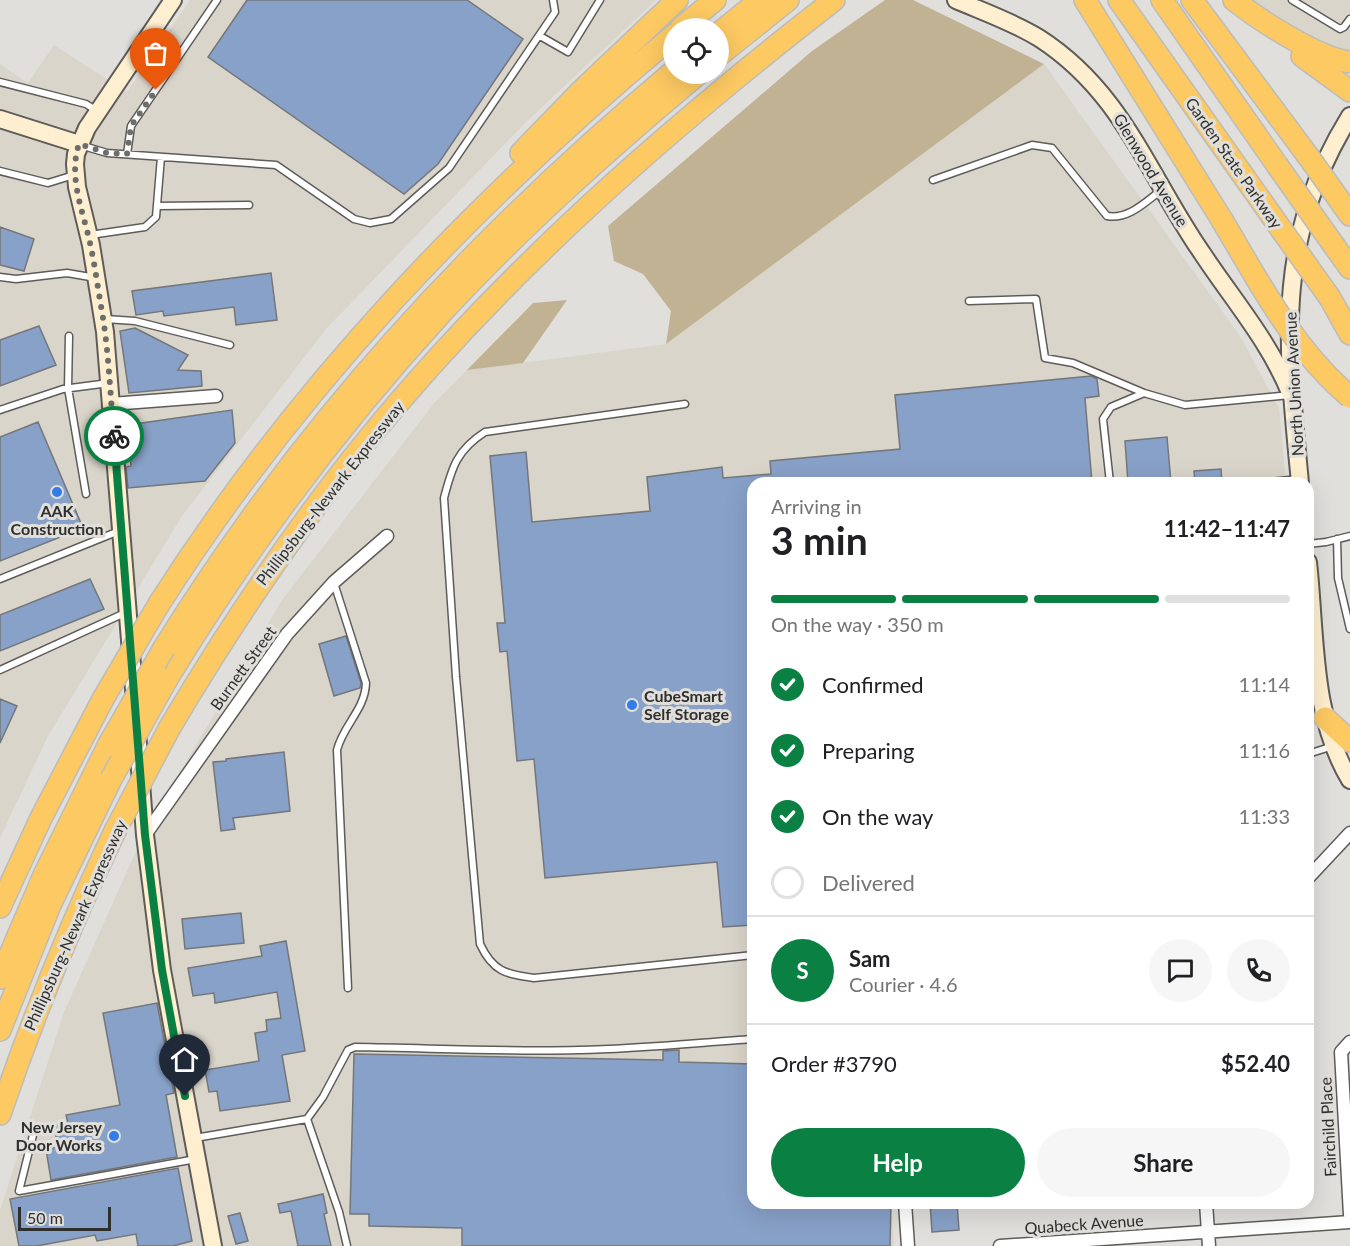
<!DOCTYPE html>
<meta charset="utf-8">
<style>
:root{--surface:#fff;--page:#f6f6f6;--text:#202124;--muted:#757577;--line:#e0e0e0;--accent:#0b8043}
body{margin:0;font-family:Lato,sans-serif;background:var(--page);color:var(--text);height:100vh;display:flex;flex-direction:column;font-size:22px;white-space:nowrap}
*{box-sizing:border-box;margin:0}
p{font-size:20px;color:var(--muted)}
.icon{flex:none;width:33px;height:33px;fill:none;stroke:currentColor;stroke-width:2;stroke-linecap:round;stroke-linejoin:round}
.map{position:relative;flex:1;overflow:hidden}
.details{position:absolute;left:747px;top:477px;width:567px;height:732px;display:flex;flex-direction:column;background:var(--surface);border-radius:18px;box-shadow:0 6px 24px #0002}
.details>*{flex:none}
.tools{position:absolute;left:663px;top:18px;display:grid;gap:12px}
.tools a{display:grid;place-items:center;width:66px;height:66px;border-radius:50%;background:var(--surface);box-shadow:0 6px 24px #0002;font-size:30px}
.scale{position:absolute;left:18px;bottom:15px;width:93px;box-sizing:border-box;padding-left:6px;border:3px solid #2f2f2d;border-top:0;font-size:16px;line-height:21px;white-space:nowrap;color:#2f2f2d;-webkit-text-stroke:4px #e1dfdb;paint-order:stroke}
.pin{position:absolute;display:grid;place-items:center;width:51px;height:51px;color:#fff;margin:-62px -26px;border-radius:50% 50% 50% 0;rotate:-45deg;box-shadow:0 0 6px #0007}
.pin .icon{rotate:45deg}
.courier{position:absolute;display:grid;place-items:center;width:60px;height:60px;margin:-30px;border:4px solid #0b8043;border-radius:50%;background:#fff;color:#222;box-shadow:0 2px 8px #0007}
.summary em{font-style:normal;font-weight:700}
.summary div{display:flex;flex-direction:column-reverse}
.summary{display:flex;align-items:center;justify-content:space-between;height:102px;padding:0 24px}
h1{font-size:39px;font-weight:700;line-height:45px}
.bar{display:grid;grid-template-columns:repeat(4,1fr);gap:9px 6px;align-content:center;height:72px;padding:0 24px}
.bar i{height:8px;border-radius:4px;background:var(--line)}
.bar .selected{background:var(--accent)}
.bar p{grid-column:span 4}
.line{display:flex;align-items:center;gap:15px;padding:0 24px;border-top:2px solid var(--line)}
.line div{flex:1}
.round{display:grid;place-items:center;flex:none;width:63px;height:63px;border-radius:32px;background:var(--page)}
ol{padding:0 24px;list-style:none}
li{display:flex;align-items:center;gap:18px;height:66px}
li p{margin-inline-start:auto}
li .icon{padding:6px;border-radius:50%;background:var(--accent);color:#fff;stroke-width:4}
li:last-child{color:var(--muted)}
li i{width:33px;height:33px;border:3px solid var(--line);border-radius:50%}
.cta{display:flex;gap:12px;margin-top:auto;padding:12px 24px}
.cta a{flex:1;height:69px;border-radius:36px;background:var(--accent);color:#fff;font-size:24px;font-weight:700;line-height:69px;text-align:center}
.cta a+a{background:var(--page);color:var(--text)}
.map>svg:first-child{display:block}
.built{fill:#dad5ca}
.green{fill:#c2b294}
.building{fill:#88a1c8;stroke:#747679;stroke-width:1.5}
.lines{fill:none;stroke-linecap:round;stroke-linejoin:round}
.lane-casing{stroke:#5e5c59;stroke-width:9}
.street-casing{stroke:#5e5c59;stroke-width:15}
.secondary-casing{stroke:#5e5c59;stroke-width:20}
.highway-casing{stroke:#bcbcbc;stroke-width:24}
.lane{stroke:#fff;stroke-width:6}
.street{stroke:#fff;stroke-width:12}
.secondary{stroke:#feefd0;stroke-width:16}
.highway{stroke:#fcc962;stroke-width:21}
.highway-bridge-casing{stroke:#bcbcbc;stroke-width:24;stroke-linecap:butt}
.highway-bridge{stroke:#fcc962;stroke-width:21}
.done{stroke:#6d6d6a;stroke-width:6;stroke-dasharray:0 10.8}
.route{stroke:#0b8043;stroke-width:8}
.poi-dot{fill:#317ce9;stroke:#e1dfdb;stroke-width:2}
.labels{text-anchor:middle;stroke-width:6;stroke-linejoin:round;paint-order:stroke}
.street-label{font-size:16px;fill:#2f2f2d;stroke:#e1dfdb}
.poi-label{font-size:16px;font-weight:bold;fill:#2f2f2d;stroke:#e1dfdb}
</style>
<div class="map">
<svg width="1350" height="1246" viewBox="0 0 1350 1246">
<rect width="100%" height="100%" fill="#e1dfdb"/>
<path class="built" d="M190 0H656L524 124 326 329 182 516 48 736 0 838V64L28 83 54 45 127 92Z
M1252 0H1350V52H1335Z
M1044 64 1240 336 1279 408 1286 483H753V1203H891L894 1246H0V1210L64 1012 144 833 282 600 435 402 467 370 666 344Z"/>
<path class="green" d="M885 0H913L1044 64 666 344 671 311 643 274 614 261 608 226 812 51Z
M567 300 523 363 467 370 533 303Z"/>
<path class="building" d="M247 0H467L523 39 438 164 404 194 208 57Z
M0 227 34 239 24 271 0 265Z
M271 273 277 320 236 325 234 307 164 316 163 311 136 315 132 291Z
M39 326 56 365 0 386V340Z
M135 328 188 355 178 370 201 371 202 386 129 393 120 331Z
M1091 376 1097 379 1099 396 1085 398 1092 483H753V925L723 927 717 862 545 878 534 759 517 761 507 651 500 652 497 623H505L490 456 526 452 532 522 650 511 647 477 722 467 723 478 771 474 770 461 900 449 895 395Z
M232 410 235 443 205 481 128 488 126 467 131 466 128 425Z
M38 422 83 528 0 561V437Z
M1167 437 1171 483H1128L1125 441Z
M1221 469 1222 483H1195L1194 471Z
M90 579 104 609 0 651V615Z
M346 636 361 683 360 688 334 696 319 644Z
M0 699 17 706 0 743Z
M284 752 290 811 233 818 235 829 221 831 213 762 226 761V759Z
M241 913 244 943 185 949 182 919Z
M286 941 305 1051 282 1055 290 1101 220 1111 217 1091 209 1092 205 1070 259 1061 255 1033 267 1031 266 1020 281 1018 277 992 215 1003 214 993 193 996 188 968 262 956 260 946Z
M157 1003 174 1093 166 1095 177 1157 51 1180 46 1149 58 1147 54 1126 68 1123 66 1115 120 1105 103 1013Z
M679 1050V1062L753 1064V1203H891L890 1246H462V1228L369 1226V1214H350L354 1054 663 1060V1051Z
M178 1168 192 1241 173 1246H138L136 1234 97 1241 95 1235 37 1246H19L10 1199Z
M323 1194 327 1213 324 1214 331 1246H298L291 1211 280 1213 278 1204Z
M930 1203H957L959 1230 932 1232Z
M240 1213 248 1241 236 1244 228 1216Z"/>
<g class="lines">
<defs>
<path id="lane" d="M1292 0 1340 29 1344 27 1350 19
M540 36 568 52 600 0
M0 82 86 104 97 111
M80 145 107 153 276 165 354 219 370 223 391 219 449 168 555 12 553 0
M127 154 131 126 217 0
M0 171 48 183 74 175
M933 180 1032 145 1052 148 1107 216C1129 220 1146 201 1163 189
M157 206 249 205
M90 235 145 227 156 217 161 157
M0 277 16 279 67 273 96 278
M969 301 1036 299 1045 358 1073 363 1144 393 1185 405 1290 395
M105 319 135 321 230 345
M69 336 68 388 86 494
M685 404 485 432C457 450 452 467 444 498L456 677 480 944C493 972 506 974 534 978L753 955
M0 410 63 389 109 383
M1110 483 1103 419 1111 407 1144 393
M1260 483 1299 479
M1337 539 1338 578 1350 629
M1308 544 1326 542 1350 536
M0 579 119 531
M334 583 366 683C365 710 343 725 337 750L348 988
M0 670 127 612
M1308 754 1333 746
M307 1119 339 1212 347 1246
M33 1135 19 1191 196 1159
M195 1138 307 1119 323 1097 348 1050 355 1047C430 1048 505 1052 579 1050 637 1049 695 1043 753 1039"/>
<path id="street" d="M111 404 216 396
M145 835 287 634 334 582 387 536
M1308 878 1350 833
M1350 1042 1341 1052 1350 1215
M905 1203 908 1246
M1206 1203 1209 1246
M1000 1246 1350 1222"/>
<path id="secondary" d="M956 0C984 12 1013 22 1039 38 1123 92 1148 175 1202 253 1233 300 1270 342 1291 395
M0 119 79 144
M1300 483C1287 345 1273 241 1350 116
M1308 562C1316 634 1311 715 1350 780
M135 702 105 332 91 245 77 187 75 164 76 154 87 128 173 0
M137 731 145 835 162 970 213 1246"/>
<path id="highway" d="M1085 0 1222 220
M1119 0 1281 229
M1162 0 1277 165
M1192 0 1308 156
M1234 0C1259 20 1319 59 1350 62
M681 28 715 0
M718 34 760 0
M718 56 788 0
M1302 56 1350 91
M521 153 579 93 677 0
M1333 191 1350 215
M1335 247 1350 268
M1330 298 1350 334
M159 604C299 384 475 201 674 35
M164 648C303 424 472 241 674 71
M167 679C248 546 340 423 445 309 523 225 610 148 698 74
M1325 718 1350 741
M170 727C229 628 292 533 364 444 500 276 664 132 834 0
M0 907 41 818 103 699
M0 978 45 873 108 746
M0 1030 50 905 111 779
M0 1114C33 1017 71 923 115 831"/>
</defs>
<use href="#lane" class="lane-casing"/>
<use href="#street" class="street-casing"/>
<use href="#secondary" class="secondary-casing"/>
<use href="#highway" class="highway-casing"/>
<use href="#lane" class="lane"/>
<use href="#street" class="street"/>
<use href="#secondary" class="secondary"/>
<use href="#highway" class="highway"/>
<defs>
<path id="highway-bridge" d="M1308 156 1333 191
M1277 165 1335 247
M1222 220C1259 282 1293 349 1350 397
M1281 229 1330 298
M103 699 159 604
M108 746 164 648
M111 779 167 679
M115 831 170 727"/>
</defs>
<use href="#highway-bridge" class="highway-bridge-casing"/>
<use href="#highway-bridge" class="highway-bridge"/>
</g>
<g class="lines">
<path class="done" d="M114 436C110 394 109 353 102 312 98 289 95 266 90 243 83 211 68 177 79 144L107 153 127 154 131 126 156 90"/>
<path class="route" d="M114 436 145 835 162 970 185 1096"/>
</g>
<g class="poi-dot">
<circle cx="57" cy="492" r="6"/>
<circle cx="632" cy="705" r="6"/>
<circle cx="114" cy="1136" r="6"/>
</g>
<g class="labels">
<g class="street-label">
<text transform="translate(1234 163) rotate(55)" y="6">Garden State Parkway</text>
<text transform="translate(1151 170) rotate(59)" y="6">Glenwood Avenue</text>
<text transform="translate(1294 384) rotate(-93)" y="6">North Union Avenue</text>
<text transform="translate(330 493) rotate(-52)" y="6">Phillipsburg-Newark Expressway</text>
<text transform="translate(243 668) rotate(-54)" y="6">Burnett Street</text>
<text transform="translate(75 925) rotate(-66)" y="6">Phillipsburg-Newark Expressway</text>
<text transform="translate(1328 1127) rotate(-93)" y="6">Fairchild Place</text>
<text transform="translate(1084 1224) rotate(-4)" y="6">Quabeck Avenue</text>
</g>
<g class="poi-label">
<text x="57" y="517">AAK<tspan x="57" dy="18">Construction</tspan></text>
<text x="644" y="702" text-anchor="start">CubeSmart<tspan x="644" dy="18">Self Storage</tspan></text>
<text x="102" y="1133" text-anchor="end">New Jersey<tspan x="102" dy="18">Door Works</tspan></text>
</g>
</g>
</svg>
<div class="tools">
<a><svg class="icon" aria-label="locate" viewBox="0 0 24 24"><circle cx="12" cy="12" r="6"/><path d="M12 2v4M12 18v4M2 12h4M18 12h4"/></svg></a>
</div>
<div class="scale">50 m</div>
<div class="pin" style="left:156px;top:90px;background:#ea580c"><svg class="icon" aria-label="bag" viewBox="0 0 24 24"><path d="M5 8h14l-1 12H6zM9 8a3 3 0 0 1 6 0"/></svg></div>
<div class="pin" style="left:185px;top:1096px;background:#1f2937"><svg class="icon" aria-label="home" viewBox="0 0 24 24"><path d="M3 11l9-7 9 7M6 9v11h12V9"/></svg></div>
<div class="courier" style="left:114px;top:436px"><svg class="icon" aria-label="bike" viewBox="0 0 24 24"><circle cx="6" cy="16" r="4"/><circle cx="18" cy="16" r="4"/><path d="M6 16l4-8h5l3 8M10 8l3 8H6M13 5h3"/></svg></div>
<section class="details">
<div class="summary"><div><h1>3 min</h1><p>Arriving in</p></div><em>11:42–11:47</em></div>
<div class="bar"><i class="selected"></i><i class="selected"></i><i class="selected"></i><i></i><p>On the way · 350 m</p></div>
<ol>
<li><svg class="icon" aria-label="check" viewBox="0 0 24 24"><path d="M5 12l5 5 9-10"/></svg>Confirmed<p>11:14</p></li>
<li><svg class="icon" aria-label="check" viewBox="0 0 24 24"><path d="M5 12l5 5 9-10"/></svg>Preparing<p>11:16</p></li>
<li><svg class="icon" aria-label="check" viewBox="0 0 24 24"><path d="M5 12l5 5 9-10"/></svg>On the way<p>11:33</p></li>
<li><i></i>Delivered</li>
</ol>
<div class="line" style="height:108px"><b class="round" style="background:var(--accent);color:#fff">S</b><div><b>Sam</b><p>Courier · 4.6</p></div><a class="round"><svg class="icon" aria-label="chat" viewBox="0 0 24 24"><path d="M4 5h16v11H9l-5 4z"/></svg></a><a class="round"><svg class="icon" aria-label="phone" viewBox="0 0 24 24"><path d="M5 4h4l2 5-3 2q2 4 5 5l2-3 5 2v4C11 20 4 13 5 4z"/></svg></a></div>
<div class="line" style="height:78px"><div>Order #3790</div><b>$52.40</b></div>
<div class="cta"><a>Help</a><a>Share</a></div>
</section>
</div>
